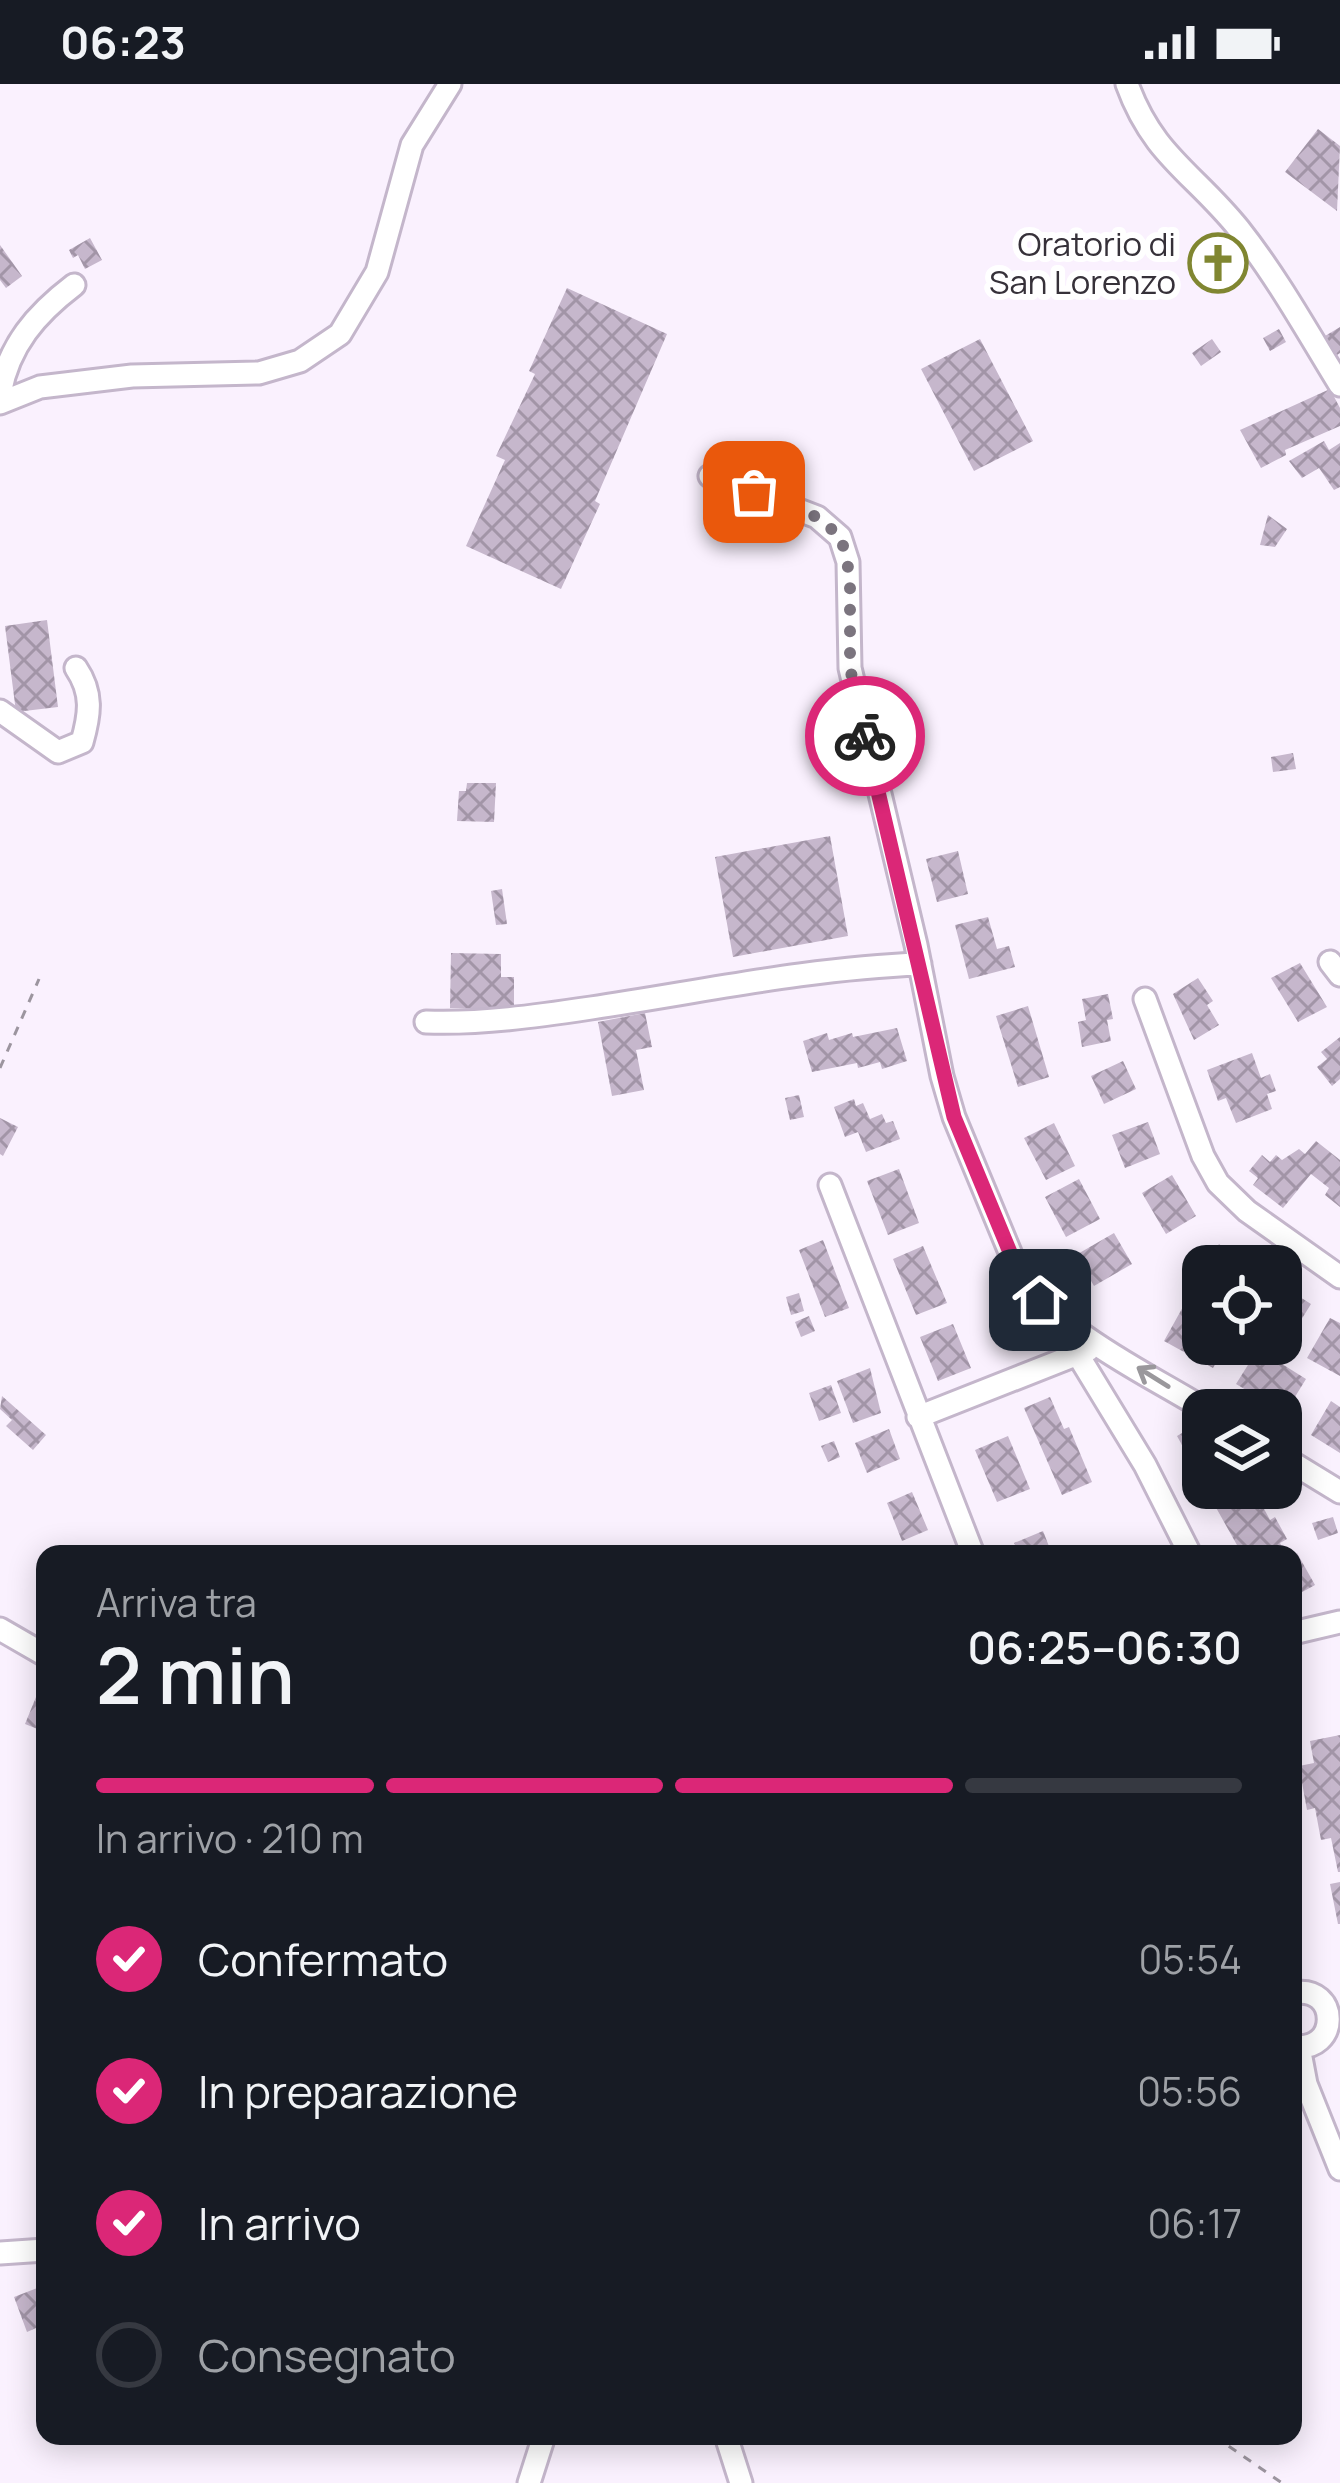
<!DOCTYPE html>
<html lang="it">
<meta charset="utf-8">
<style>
:root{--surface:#171b24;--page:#242831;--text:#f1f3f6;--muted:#9ea1a6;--line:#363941;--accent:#db2777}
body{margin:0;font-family:Manrope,sans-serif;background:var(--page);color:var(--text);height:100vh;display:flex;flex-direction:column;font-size:45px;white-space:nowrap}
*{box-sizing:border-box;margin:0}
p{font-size:39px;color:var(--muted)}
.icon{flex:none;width:66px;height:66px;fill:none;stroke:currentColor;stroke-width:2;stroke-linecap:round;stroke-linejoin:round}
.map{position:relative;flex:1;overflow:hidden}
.drawer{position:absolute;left:36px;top:1461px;width:1266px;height:900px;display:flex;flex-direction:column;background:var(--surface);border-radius:24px;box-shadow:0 6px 30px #0003}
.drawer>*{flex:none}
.fabs{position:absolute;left:1182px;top:1161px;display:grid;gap:24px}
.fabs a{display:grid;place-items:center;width:120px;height:120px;border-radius:24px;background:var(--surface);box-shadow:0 6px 30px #0003;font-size:60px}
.pin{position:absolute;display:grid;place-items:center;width:102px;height:102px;color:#fff;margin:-51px;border-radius:24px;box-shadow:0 6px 18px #0006}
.courier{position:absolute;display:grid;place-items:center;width:120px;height:120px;margin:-60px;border:9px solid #db2777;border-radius:50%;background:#fff;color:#222;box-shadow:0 3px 15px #0007}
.head em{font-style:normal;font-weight:600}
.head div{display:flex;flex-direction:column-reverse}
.head{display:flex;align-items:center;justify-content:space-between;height:204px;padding:0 60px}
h1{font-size:78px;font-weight:600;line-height:90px}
.bar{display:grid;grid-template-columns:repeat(4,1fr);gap:18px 12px;align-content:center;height:144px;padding:0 60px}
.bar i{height:15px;border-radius:9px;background:var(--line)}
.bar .on{background:var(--accent)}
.bar p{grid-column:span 4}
ol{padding:0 60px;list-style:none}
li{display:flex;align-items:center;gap:36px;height:132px}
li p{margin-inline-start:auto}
li .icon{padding:12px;border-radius:50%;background:var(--accent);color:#fff;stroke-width:4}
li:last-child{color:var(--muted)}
li i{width:66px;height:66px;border:6px solid var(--line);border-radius:50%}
.status{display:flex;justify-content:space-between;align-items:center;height:84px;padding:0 60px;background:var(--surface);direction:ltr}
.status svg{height:33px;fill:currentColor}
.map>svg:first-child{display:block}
.building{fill:url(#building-cross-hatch)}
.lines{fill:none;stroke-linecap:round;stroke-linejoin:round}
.minor-casing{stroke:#c4b6cb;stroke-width:27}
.path{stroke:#9c959f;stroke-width:3;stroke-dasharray:9 9;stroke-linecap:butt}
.minor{stroke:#fff;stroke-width:21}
.oneway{stroke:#9a989c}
.done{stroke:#7b747e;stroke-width:12;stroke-dasharray:0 21.6}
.route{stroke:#db2777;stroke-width:15}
.labels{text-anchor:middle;stroke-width:12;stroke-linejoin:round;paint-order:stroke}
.poi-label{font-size:33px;fill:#363139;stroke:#fff;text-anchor:end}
</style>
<div class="status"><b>06:23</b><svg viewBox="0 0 49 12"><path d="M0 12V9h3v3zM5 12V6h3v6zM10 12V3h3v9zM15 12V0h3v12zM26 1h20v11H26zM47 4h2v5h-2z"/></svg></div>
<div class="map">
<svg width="1340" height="2399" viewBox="0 0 1340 2399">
<defs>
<pattern id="building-cross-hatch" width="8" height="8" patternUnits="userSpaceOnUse" patternTransform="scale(3)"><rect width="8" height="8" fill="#c6b7cc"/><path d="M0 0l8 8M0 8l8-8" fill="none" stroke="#a295a7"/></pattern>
</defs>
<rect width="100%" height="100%" fill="#faf1fe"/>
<path class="building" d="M1318 45 1340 62 1337 127 1285 88Z
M90 154 102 176 85 185 78 171 73 174 69 166Z
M1224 159 1239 177 1213 199 1198 182Z
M0 161 22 192 6 204 0 196Z
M567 204 667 250 595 417 600 420 561 505 466 462 505 376 496 372 535 290 529 287Z
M1340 243V269L1331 275 1320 255Z
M1279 245 1286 258 1270 267 1263 254Z
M980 255 1033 357 974 387 921 285Z
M1212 255 1221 268 1201 282 1192 269Z
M1330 305 1340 324V342L1285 366 1286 371 1261 384 1240 346Z
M1324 357 1329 366 1340 359V403L1334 406 1319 384 1302 394 1289 377Z
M1268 431 1287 445 1275 463 1260 461Z
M47 536 58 623 16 628 5 542Z
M1293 669 1296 685 1273 688 1271 673Z
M467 699H496L494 738 457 737 459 707H466Z
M830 752 848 852 733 873 715 773Z
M958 767 968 810 937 818 926 775Z
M502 805 507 840 496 841 491 807Z
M988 833 997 865 1009 862 1015 883 969 895 955 841Z
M451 869 501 870V893H514V925L450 924Z
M1300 879 1327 923 1298 938 1271 894Z
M1198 894 1213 917 1207 921 1219 941 1194 956 1173 910Z
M1108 910 1113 935 1107 936 1111 957 1082 963 1078 938 1086 936 1082 915Z
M1028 922 1049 993 1018 1003 996 932Z
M645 929 652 963 636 966 644 1006 612 1012 598 938Z
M897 944 907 977 882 985 880 978 858 984 857 979 812 988 803 957 827 949 829 956 852 949 853 953Z
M1340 953V995L1332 1002 1317 983 1327 975 1321 968Z
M1252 969 1261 994 1270 990 1276 1007 1267 1010 1272 1025 1236 1039 1226 1014 1218 1017 1207 986Z
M1123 977 1136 1005 1104 1020 1091 992Z
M799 1011 804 1033 790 1036 785 1014Z
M854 1015 856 1022 863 1019 870 1035 882 1030 886 1039 893 1037 900 1055 866 1068 858 1048 845 1053 834 1023Z
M0 1034 18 1043 3 1072 0 1070Z
M1148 1038 1160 1070 1125 1084 1112 1051Z
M1054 1039 1075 1082 1046 1096 1024 1054Z
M1316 1057 1340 1076V1123L1325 1111 1329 1104 1311 1090 1283 1124 1253 1101 1258 1094 1249 1087 1262 1071 1270 1078 1276 1071 1282 1076 1299 1065 1305 1070Z
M899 1085 919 1139 888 1151 867 1097Z
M1172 1091 1196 1132 1166 1150 1142 1109Z
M1079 1095 1100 1135 1066 1153 1045 1113Z
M1114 1149 1132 1180 1094 1202 1076 1171Z
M823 1156 849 1224 825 1233 799 1166Z
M1219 1160 1250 1182H1203V1206L1192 1197Z
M923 1162 947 1219 916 1231 893 1175Z
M1281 1201 1311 1220 1288 1257 1281 1253Z
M799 1209 804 1227 791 1231 786 1213Z
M1184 1221 1203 1232V1260H1227L1213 1284 1164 1257Z
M809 1232 815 1247 801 1253 795 1238Z
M1330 1234 1340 1239V1292L1307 1274Z
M953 1240 971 1284 938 1297 920 1253Z
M1258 1265 1306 1295 1285 1329 1236 1300Z
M870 1284 881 1329 853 1339 837 1297Z
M831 1301 841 1329 819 1337 809 1309Z
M2 1312 46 1351 33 1366 6 1342 12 1336 0 1325Z
M1050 1313 1064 1345 1069 1343 1092 1398 1062 1411 1024 1324Z
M1331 1317 1340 1323V1369L1311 1351Z
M1197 1340 1203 1351V1399L1177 1352Z
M889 1345 900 1375 867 1389 855 1359Z
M1008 1352 1030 1405 997 1418 975 1366Z
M834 1357 840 1373 828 1378 821 1362Z
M1205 1404H1260L1269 1420 1263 1423 1270 1436 1275 1433 1287 1455 1280 1459 1286 1470H1242Z
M912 1408 928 1446 902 1457 887 1419Z
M1333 1433 1338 1449 1318 1456 1312 1439Z
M1043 1447 1052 1470H1019L1014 1459Z
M1297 1469 1315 1501 1293 1513V1471Z
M36 1613 45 1617V1648L25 1640Z
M1340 1651V1788H1338L1331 1754 1321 1756 1315 1724 1307 1726 1299 1682 1314 1679 1310 1657Z
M1340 1798V1840H1338L1330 1800Z
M45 2201V2240L27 2248 14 2213Z"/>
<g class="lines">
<defs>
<path id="minor" d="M1127 0C1153 72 1194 89 1239 145 1277 193 1308 249 1340 301
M0 309C9 261 36 230 74 201
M0 319 40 303 132 292 259 289 300 277 340 250 377 188 412 61 450 0
M710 392 817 433 840 453 848 478 850 584 916 861 942 992 954 1033 1014 1178C1053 1248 1140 1285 1206 1326
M0 627 58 668 82 658C90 630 93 609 76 584
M1330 878 1340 891
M1145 915 1203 1072 1218 1099 1247 1127 1340 1193
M426 938C481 940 537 932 591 924 699 908 810 884 920 880
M830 1101 973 1470
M1078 1271 1145 1381 1190 1470
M918 1333 1088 1266
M1281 1372 1340 1408
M0 1545 45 1571
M1293 1549 1340 1538
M1293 1909C1340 1900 1340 1970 1293 1962
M1299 1963 1306 2000 1340 2085
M0 2169 45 2166
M726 2352 741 2399
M529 2399 544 2352"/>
</defs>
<use href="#minor" class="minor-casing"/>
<path class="path" d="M0 984 39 895
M1214 2352 1282 2399"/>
<use href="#minor" class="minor"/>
</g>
<defs><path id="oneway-shaft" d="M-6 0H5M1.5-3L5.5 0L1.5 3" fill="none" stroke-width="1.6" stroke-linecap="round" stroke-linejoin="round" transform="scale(3)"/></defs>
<use class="oneway" href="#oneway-shaft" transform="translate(1153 1293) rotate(-148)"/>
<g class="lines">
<path class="done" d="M754 408 817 433 841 453 850 492V584L865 652"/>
<path class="route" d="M865 652 954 1033 1014 1178 1040 1216"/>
</g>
<defs>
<symbol id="church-ring" viewBox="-11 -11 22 22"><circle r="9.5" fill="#fff" stroke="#808631" stroke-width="1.5"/><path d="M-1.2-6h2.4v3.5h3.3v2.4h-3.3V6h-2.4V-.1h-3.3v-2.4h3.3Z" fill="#808631"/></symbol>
</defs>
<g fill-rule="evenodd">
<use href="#church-ring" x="1185" y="146" width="66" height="66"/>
</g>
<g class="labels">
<g class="poi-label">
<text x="1176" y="172">Oratorio di<tspan x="1176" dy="38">San Lorenzo</tspan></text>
</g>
</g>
</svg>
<div class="fabs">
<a><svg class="icon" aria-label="locate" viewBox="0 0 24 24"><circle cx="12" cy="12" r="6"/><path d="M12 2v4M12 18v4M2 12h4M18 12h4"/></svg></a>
<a><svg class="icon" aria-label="layers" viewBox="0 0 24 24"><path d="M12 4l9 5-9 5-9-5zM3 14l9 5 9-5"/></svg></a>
</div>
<div class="pin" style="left:754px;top:408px;background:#ea580c"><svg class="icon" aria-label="bag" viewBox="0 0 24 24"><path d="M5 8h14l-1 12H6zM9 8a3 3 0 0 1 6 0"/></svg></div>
<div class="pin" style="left:1040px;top:1216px;background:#1f2937"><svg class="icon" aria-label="home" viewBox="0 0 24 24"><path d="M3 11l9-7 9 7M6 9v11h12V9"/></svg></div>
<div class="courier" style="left:865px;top:652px"><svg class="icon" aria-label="bike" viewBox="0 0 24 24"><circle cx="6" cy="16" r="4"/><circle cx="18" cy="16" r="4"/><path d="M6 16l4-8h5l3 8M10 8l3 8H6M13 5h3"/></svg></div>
<section class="drawer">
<div class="head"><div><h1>2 min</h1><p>Arriva tra</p></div><em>06:25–06:30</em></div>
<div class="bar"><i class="on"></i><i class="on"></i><i class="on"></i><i></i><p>In arrivo · 210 m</p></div>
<ol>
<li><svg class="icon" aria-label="check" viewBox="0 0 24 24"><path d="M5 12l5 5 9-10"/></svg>Confermato<p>05:54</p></li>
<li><svg class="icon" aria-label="check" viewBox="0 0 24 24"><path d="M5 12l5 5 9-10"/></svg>In preparazione<p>05:56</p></li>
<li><svg class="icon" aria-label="check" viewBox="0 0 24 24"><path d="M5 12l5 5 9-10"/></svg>In arrivo<p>06:17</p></li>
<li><i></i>Consegnato</li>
</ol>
</section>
</div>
